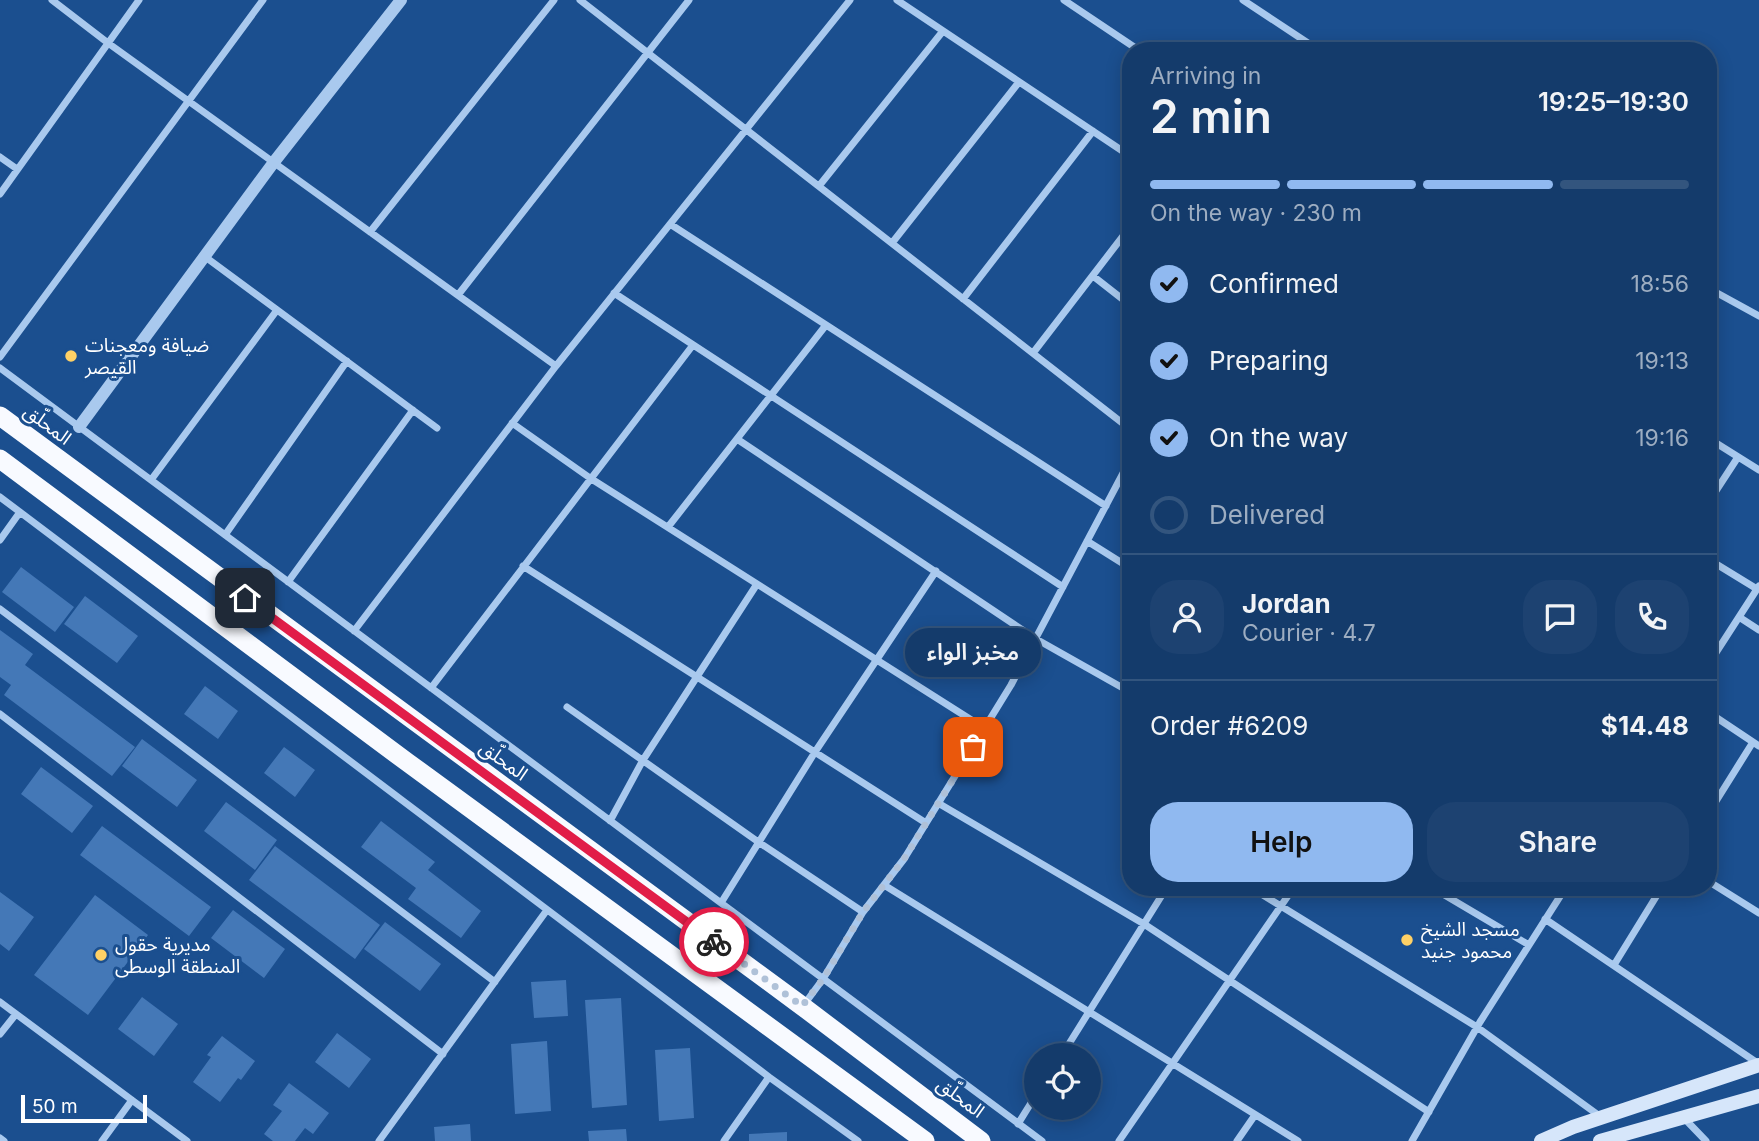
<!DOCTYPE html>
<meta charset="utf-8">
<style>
:root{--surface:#143b6b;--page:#1d4271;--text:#f1f3f6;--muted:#9dadc1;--line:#33557e;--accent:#90b9f0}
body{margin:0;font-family:Inter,"Noto Sans Arabic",sans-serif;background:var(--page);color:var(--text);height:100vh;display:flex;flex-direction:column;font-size:26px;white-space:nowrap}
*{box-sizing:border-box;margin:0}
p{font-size:23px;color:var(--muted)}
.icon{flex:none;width:38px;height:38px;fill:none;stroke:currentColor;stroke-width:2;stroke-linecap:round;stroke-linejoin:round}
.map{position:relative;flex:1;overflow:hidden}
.details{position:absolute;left:1122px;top:42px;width:595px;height:854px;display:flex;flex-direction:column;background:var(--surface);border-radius:28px;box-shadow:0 4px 18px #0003,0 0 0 2px var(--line)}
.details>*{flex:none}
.controls{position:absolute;left:1024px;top:1043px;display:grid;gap:14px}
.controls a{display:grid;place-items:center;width:77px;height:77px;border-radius:50%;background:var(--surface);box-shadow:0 4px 18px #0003,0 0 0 2px var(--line);font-size:35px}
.scale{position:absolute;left:21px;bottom:18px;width:126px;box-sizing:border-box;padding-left:7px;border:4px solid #fff;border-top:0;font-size:19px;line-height:24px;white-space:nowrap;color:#fff;-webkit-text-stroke:5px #1b4f8f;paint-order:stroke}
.pin{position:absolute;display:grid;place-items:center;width:60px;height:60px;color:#fff;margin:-30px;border-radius:14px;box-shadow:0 4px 10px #0006}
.courier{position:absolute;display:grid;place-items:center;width:70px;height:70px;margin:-35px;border:5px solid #e11d48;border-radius:50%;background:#fff;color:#222;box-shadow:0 2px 9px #0007}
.bubble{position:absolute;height:49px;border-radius:24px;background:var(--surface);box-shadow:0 4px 18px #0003,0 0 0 2px var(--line);font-size:23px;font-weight:600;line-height:49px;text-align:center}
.headline em{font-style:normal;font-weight:600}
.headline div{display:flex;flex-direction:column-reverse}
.headline{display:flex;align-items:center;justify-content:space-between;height:119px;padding:0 28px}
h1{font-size:46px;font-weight:600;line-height:52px}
.bar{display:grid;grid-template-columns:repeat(4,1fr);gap:10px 7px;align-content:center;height:84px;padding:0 28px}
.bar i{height:9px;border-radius:5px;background:var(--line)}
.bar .on{background:var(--accent)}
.bar p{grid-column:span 4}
.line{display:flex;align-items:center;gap:18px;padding:0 28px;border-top:2px solid var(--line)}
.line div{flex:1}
.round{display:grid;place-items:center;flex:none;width:74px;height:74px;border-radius:28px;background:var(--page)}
ol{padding:0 28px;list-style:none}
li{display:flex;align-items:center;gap:21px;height:77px}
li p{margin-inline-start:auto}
li .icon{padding:7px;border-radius:50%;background:var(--accent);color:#111;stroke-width:4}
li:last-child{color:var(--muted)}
li i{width:38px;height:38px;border:4px solid var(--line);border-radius:50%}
.action{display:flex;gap:14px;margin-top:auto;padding:14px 28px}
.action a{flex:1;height:80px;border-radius:28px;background:var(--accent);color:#111;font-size:28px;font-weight:600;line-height:80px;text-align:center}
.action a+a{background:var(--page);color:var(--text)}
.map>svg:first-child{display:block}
.building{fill:#4478b7}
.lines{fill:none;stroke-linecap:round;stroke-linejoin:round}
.minor{stroke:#a9c9ee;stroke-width:7}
.tertiary{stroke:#a9c9ee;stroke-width:12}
.secondary{stroke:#d6e6fa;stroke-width:14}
.trunk{stroke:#f8faff;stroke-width:19}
.done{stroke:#afc1d8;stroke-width:7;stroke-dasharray:0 12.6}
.route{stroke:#e11d48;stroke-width:9}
.poi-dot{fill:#ffd166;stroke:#1b4f8f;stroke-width:2.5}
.labels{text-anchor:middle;stroke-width:6;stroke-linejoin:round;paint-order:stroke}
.poi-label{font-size:19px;fill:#fff;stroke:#1b4f8f;text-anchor:start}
.street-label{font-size:19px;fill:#fff;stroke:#1b4f8f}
</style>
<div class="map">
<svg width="1759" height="1141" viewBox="0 0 1759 1141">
<rect width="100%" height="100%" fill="#1b4f8f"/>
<path class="building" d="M21 567 74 607 55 632 2 592Z
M85 596 138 636 117 663 64 624Z
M0 630 33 654 25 665 135 747 112 776 4 695 11 685 0 677Z
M205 686 238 711 218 739 184 714Z
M142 739 197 780 177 807 122 766Z
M284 747 315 770 295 797 264 773Z
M41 767 93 806 72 833 21 794Z
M226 802 277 840 255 870 204 831Z
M381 821 435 862 428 870 481 911 461 938 408 899 416 888 361 847Z
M102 826 211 907 189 936 80 855Z
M275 846 380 925 355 959 249 880Z
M0 892 34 917 9 951 0 944Z
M95 895 148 935 88 1015 34 975Z
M233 910 285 949 264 978 211 938Z
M385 922 441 964 420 991 364 949Z
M566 980 568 1016 534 1018 531 982Z
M142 997 178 1024 154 1056 118 1029Z
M621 998 627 1105 592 1108 585 1000Z
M337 1033 371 1059 349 1088 315 1062Z
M222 1036 255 1061 241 1080 238 1078 220 1102 193 1082 211 1057 207 1055Z
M547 1041 551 1111 515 1114 511 1044Z
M690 1048 694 1118 659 1121 655 1050Z
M289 1083 329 1113 313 1134 305 1128 295 1141H273L264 1134 282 1111 273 1105Z
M470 1124 471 1141H435L434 1127Z
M626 1129 627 1141H589L588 1131Z
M787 1132V1141H749V1134Z"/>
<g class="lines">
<path class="minor" d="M52 0 108 43 556 366
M580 0 1130 429
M897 0 1130 156
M1064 0 1140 51
M1243 0 1320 51
M0 157 17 169
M819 186 943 31
M0 194 139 0
M670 224 1106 506
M370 232 554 0
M892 243 1019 82
M204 256 437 428
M1093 276 1130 305
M1708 288 1759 316
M614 293 1063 587
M458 295 689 0
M963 299 1093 131
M1033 353 1130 227
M0 357 263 0
M0 368 1042 1141
M512 423 590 478 984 728
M1708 438 1759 470
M737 439 1036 639 1130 692
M151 480 277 310
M0 497 769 1077 858 1141
M1708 503 1738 457
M668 527 826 325
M225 535 347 361
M0 540 20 512
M1087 541 1130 568
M1708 559 1757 589
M523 566 926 823
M288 582 413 410
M0 609 495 982
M1739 617 1759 630
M354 631 556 366 850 0
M1708 665 1759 586
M431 688 693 345
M567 707 757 841 863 912
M1708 712 1759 746
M0 714 443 1054
M938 803 1144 924 1429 1112
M1708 814 1753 742
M610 821 643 760 757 584
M1708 881 1759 913
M884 885 1298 1141
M1250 887 1477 1027 1601 1117
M1431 887 1529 945
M721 903 815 752 936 571
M1545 919 1759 1064
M1614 965 1662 887
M0 1002 187 1141
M803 1006 823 979 863 912 904 859 1011 685 1130 460
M0 1034 16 1014
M1062 1055 1167 887
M1683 1117 1706 1141
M1018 1124 1036 1095
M0 1138 4 1141
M102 1141 132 1100
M379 1141 547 910
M724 1141 769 1077
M1119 1141 1294 887
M1237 1141 1255 1115
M1412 1141 1480 1022 1566 887"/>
<path class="tertiary" d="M79 427 274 162 401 0"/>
<path class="secondary" d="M1541 1141 1573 1127 1759 1065
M1600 1141 1759 1096"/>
<path class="trunk" d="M0 416 802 1006 981 1141
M0 459 407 762 925 1141"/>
</g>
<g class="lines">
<path class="done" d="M714 942 802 1006 823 979 863 912 904 859 973 747"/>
<path class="route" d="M245 598 714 942"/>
</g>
<g class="poi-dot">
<circle cx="71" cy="356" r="7"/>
<circle cx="1407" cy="940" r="7"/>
<circle cx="101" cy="955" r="7"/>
</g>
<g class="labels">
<g class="poi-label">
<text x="85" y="352">ضيافة ومعجنات<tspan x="85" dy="22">القيصر</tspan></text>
<text x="1421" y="936">مسجد الشيخ<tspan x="1421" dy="22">محمود جنيد</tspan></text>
<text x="115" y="951">مديرية حقول<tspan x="115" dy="22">المنطقة الوسطى</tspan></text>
</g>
<g class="street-label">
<text transform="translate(48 424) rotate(37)" y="7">المحلّق</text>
<text transform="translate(504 760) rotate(36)" y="7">المحلّق</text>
<text transform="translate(961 1097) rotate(37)" y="7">المحلّق</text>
</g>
</g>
</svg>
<div class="controls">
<a><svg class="icon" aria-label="locate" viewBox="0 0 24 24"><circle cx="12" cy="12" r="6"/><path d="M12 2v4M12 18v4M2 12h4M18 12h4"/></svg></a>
</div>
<div class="scale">50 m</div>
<div class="pin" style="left:973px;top:747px;background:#ea580c"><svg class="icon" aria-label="bag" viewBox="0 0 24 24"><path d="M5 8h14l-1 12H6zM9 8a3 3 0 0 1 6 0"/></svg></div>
<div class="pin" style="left:245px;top:598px;background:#1f2937"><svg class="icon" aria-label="home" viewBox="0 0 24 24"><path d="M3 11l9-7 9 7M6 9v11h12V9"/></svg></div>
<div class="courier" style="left:714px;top:942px"><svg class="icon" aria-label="bike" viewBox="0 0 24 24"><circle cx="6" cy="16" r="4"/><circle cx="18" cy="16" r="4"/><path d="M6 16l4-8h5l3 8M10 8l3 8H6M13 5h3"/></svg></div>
<div class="bubble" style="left:905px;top:628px;width:136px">مخبز الواء</div>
<section class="details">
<div class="headline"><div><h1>2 min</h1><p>Arriving in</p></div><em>19:25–19:30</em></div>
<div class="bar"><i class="on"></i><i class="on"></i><i class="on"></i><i></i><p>On the way · 230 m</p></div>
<ol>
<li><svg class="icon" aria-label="check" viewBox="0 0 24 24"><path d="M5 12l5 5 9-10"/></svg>Confirmed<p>18:56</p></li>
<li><svg class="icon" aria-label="check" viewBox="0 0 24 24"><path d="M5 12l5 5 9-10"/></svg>Preparing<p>19:13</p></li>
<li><svg class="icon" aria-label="check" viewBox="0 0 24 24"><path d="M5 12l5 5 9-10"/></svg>On the way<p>19:16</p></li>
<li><i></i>Delivered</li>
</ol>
<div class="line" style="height:126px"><a class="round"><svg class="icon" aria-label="person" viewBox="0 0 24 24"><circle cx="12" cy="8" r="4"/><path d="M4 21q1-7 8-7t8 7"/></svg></a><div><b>Jordan</b><p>Courier · 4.7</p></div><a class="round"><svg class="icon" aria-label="chat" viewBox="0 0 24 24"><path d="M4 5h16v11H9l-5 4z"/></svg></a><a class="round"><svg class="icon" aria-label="phone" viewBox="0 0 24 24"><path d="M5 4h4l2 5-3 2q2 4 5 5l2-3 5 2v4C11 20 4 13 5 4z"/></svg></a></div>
<div class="line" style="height:91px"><div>Order #6209</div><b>$14.48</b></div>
<div class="action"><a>Help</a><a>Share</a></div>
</section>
</div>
